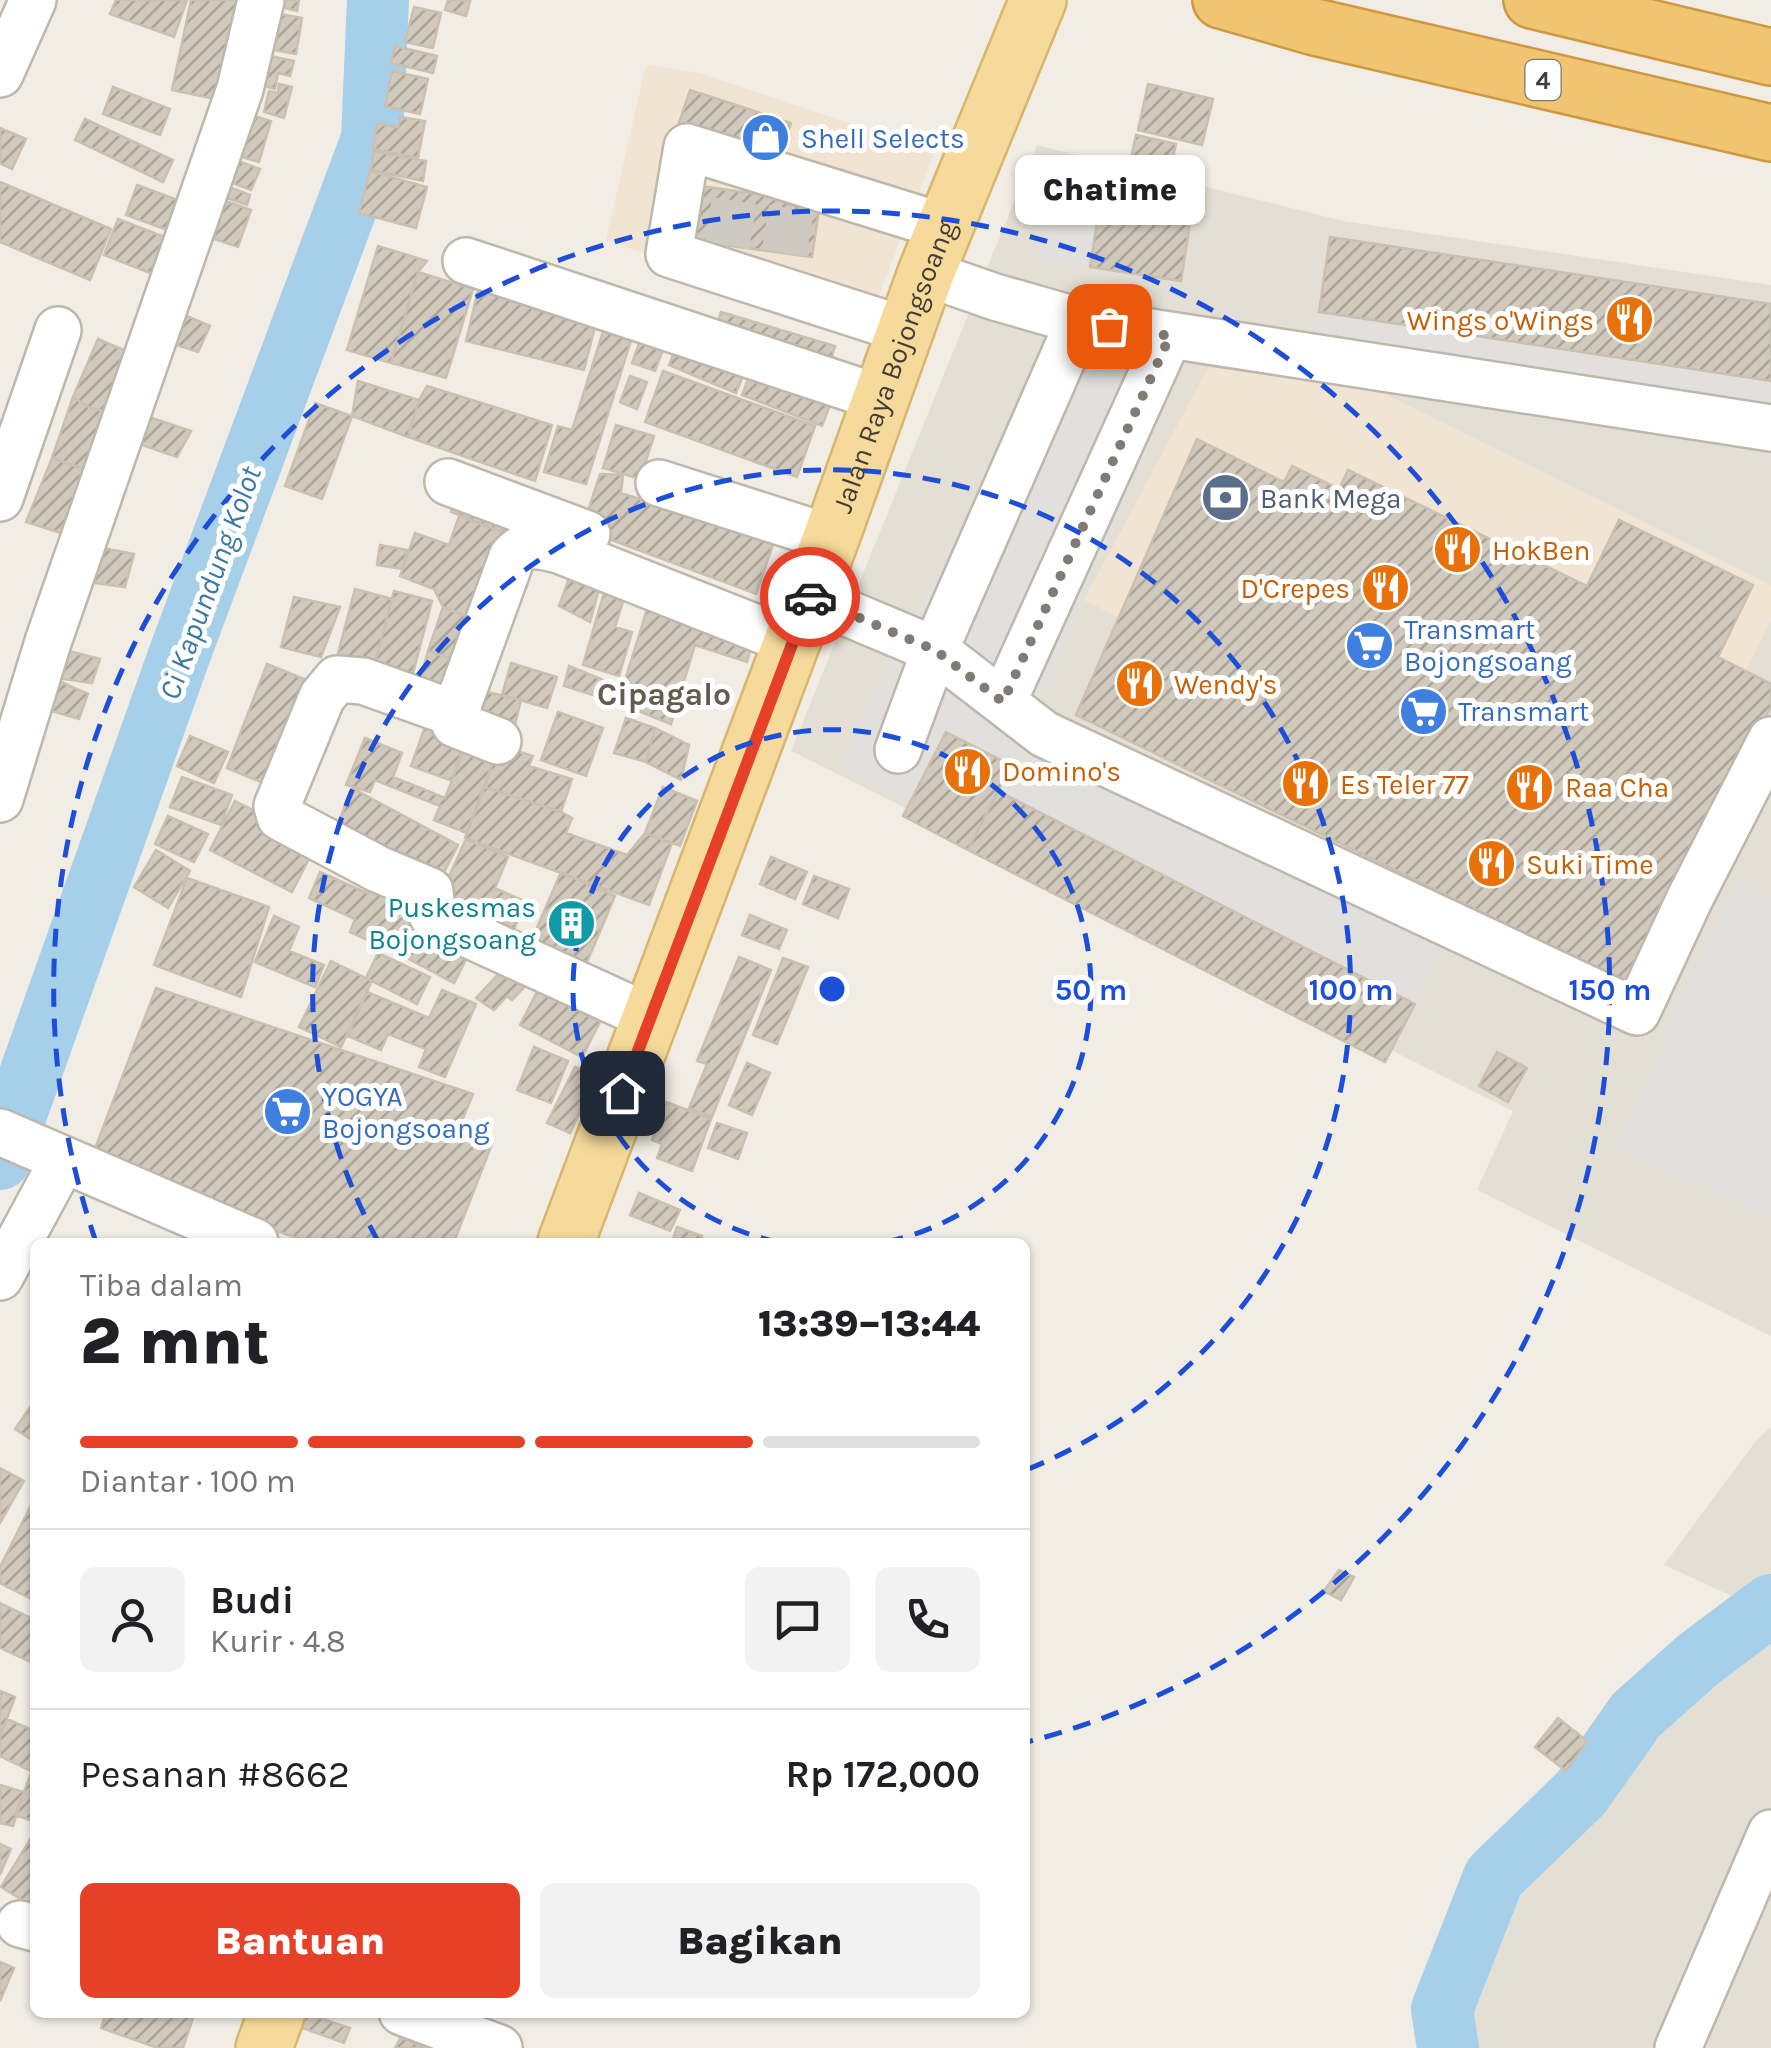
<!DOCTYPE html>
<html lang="id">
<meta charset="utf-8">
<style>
:root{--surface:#fff;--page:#f2f2f2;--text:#202124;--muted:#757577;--line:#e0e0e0;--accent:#e64128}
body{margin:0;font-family:Karla,sans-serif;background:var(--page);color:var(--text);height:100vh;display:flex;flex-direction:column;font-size:38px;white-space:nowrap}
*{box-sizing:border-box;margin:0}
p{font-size:32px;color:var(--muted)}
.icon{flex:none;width:55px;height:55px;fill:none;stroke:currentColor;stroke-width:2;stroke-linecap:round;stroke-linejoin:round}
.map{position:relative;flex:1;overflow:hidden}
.drawer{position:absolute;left:30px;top:1238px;width:1000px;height:780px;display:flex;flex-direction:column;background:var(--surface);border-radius:15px;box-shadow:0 2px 8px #0004}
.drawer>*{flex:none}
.pin{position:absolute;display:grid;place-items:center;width:85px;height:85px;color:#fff;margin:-42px;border-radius:20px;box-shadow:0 5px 15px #0006}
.courier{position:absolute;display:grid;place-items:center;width:100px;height:100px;margin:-50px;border:8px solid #e64128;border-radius:50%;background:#fff;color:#222;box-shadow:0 2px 12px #0007}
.bubble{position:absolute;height:70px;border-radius:15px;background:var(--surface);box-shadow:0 2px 8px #0004;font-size:32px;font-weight:800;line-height:70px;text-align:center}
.headline em{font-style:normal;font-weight:800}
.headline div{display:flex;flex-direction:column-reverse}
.headline{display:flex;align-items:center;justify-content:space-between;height:170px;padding:0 50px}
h1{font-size:65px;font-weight:800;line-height:75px}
.bar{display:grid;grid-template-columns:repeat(4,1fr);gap:15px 10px;align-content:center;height:120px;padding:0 50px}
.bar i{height:12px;border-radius:8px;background:var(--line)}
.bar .current{background:var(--accent)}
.bar p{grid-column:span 4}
.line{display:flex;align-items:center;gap:25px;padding:0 50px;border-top:2px solid var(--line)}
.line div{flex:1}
.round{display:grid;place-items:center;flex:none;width:105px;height:105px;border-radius:15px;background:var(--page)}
.button{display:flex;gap:20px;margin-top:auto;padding:20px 50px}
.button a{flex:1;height:115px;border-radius:15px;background:var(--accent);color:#fff;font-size:40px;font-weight:800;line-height:115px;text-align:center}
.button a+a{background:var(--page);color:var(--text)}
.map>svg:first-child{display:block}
.residential{fill:#e4dfd4}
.commercial{fill:#f1e4d2}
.parking{fill:#e2e0dd}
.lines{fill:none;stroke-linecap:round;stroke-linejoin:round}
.river{stroke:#a6cfe9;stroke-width:62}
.building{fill:url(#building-hatch);stroke:#cbc0b0;stroke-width:2.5}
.minor-tunnel{stroke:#cecac2;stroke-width:45;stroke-dasharray:45 22;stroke-linecap:butt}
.minor-casing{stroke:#beb8ac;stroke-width:50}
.major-casing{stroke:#d8b66c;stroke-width:60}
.highway-casing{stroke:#ce9842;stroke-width:60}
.minor{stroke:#fff;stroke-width:45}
.major{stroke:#f5da9b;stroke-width:55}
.highway{stroke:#f0c471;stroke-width:55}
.done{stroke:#807b73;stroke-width:10;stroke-dasharray:0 18}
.route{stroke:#e64128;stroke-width:12}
.ring{fill:none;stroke:#1d4ed8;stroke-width:5;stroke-dasharray:18 12}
.labels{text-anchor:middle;stroke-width:10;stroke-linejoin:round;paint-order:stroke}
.shield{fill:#fff;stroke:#7b7772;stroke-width:2.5}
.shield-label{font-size:25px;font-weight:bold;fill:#433d35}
.shop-label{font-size:28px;fill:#366cbe;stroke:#fff;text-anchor:start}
.food-label{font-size:28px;fill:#c56008;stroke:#fff;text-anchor:start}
.street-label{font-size:28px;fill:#433d35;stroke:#fff}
.service-label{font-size:28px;fill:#4e5e75;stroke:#fff;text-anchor:start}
.culture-label{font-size:28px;fill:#0d838f;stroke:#fff;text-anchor:end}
.water-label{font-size:30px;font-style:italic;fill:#3979a4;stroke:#fff}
.quarter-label{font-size:32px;font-weight:bold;fill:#655b4e;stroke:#fff}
.centre{fill:#1d4ed8;stroke:#fff;stroke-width:5}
.ring-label{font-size:30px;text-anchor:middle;font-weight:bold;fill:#1d4ed8;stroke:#fff;stroke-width:10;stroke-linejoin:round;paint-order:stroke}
</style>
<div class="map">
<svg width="1771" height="2048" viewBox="0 0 1771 2048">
<defs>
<pattern id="building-hatch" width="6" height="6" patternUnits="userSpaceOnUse" patternTransform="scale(2.5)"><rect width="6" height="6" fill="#d1c9bc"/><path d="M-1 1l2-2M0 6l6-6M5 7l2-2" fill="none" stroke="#aba49a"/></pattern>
</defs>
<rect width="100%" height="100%" fill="#f1ede5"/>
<path class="residential" d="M1037 145 1343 221 1771 285V1336L1477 1190 1513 1111 791 751Z
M1771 1427V2048H1432L1541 1859 1756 1607 1664 1565 1755 1442Z"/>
<path class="commercial" d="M646 65 700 73 935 152 865 330 606 240Z
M1234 319 1771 585V620L1642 879 1084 600Z"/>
<path class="parking" d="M1054 155 1106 164 1090 267 1037 259Z
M1319 312 1771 381V410L1315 340Z
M1053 347 1169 399 1025 740 1442 952 1415 1004 998 791 1011 765 947 732 911 800 839 764Z
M1738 881 1771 897V1219L1614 1146Z"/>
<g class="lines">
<path class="river" d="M0 1159 180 653 372 139 378 0
M1448 2048 1442 2009 1494 1877 1581 1793 1636 1715 1699 1659 1771 1605"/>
</g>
<path class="building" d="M116 0H187L174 37 110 14Z
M191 0H247L225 101 172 90Z
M266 0H299L297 11 265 3Z
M448 0 470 1 466 16 445 10Z
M414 7 441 13 433 48 405 42Z
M264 11 302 18 296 54 258 47Z
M395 46 437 56 433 73 391 63Z
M252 52 294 61 290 76 278 73 275 89 260 85Z
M392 71 428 79 420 114 385 106Z
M279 84 292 87 284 118 264 112 269 91 278 93Z
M1148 84 1213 99 1202 145 1138 130Z
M113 87 170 109 160 135 103 114Z
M690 90 791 123 777 165 676 132Z
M248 114 271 121 259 162 225 152Z
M400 117 425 121 418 158 373 149 377 124 398 127Z
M85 119 173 160 163 182 75 140Z
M0 128 26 139 12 169 0 163Z
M1136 135 1176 144 1171 167 1131 158Z
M374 151 426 161 423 181 371 170Z
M222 155 260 169 251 190 214 176Z
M1106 164 1197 178 1181 281 1090 267Z
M370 171 427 187 416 228 359 213Z
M0 182 111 229 90 280 0 242Z
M216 182 250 195 247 205 212 193Z
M137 185 186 203 175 233 126 215Z
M700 186 820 203 812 257 693 241Z
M209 195 251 210 238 247 196 233Z
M118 219 175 241 160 277 104 255Z
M1330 237 1771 304V381L1319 312Z
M378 246 427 261 418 272 391 363 347 350Z
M418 272 473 289 446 378 391 363Z
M478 290 597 319 584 370 466 341Z
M175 311 210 326 198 352 164 341Z
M721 312 835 346 830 363 716 328Z
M605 325 633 334 586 484 544 472 558 426 572 430Z
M641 338 664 347 655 371 632 363Z
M98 339 126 351 108 412 90 408 73 397Z
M678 343 745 371 736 393 669 365Z
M752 369 832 400 822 426 742 395Z
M663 371 815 426 797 477 645 422Z
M630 376 647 382 637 409 620 402Z
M358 381 419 400 408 437 352 416Z
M427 386 552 425 535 481 408 437 419 400Z
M73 397 90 408 108 412 90 471 52 458Z
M315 403 352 416 322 499 285 486Z
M146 416 191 431 177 457 136 443Z
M616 425 654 436 640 479 603 468Z
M1197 439 1284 482 1292 466 1339 489 1348 470 1587 586 1619 520 1753 585 1718 657 1771 684V707L1634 986 1076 715Z
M52 458 90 471 61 533 26 522Z
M600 474 623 475 621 493 774 542 756 594 582 529Z
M459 499 517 521 510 535 451 512Z
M459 516 510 535 478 621 443 607 434 589 400 576 415 533 449 545Z
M380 545 407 550 403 569 377 565Z
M92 546 134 554 125 587 81 581Z
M574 564 602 579 590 622 559 606Z
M610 572 630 579 615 627 632 632 619 676 583 665Z
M355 589 392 599 374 667 337 657Z
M394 591 432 601 412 677 374 667Z
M651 596 755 633 747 662 695 645 671 724 618 703Z
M294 597 340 607 321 657 281 647Z
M443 607 478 621 467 664 428 651Z
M57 648 100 659 92 683 50 677Z
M428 651 467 664 453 696 418 686Z
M511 663 557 677 547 708 502 695Z
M267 664 304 679 263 783 227 768Z
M569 666 623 688 618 703 564 686Z
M50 677 88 694 79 719 41 708Z
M467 687 521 700 513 733 460 721Z
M558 712 603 728 586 776 541 760Z
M626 718 655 728 646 762 614 753Z
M427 721 467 734 452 781 411 766Z
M655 728 689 745 681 780 646 762Z
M946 732 1011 765 968 850 903 816Z
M190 736 228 752 214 783 177 766Z
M365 738 402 753 393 777 445 798 463 752 492 764 467 833 434 820 440 806 375 780 370 792 346 785Z
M498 745 533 756 529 766 572 779 561 812 485 787Z
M182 777 232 795 221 825 170 807Z
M485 787 561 812 572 818 566 833 627 855 645 833 672 843 649 905 465 838Z
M663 787 697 801 680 846 645 833Z
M352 788 458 845 440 880 335 831Z
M998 791 1415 1004 1385 1062 968 850Z
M235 801 317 843 292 892 210 850Z
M168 816 208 834 194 862 155 844Z
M466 839 508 857 495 888 526 902 510 938 436 905Z
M156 850 190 871 168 908 134 887Z
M771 857 807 872 795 899 760 884Z
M320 872 367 893 375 875 425 899 420 925 405 957 350 932 355 919 309 898Z
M561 872 615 896 582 974 527 951Z
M814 876 849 889 838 918 803 904Z
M187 878 269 907 241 997 154 965Z
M750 915 787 930 779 949 742 935Z
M274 916 299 927 289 951 324 965 315 987 255 962Z
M420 925 472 948 454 983 405 957Z
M378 953 430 977 417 1004 366 978Z
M739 957 771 970 712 1117 689 1108 707 1064 697 1061Z
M783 958 808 967 777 1044 753 1035Z
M331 961 372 981 341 1047 299 1027Z
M503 969 529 982 512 1000 507 996 494 1010 476 998Z
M156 988 473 1094 458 1130 492 1144 454 1242H309L88 1167Z
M442 990 476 1004 445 1077 419 1067 426 1049 388 1034 381 1050 348 1036 367 992 429 1018Z
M538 990 600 1022 582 1057 520 1025Z
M534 1047 568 1061 551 1103 517 1090Z
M1497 1052 1527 1068 1508 1102 1479 1086Z
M747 1063 770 1073 752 1115 729 1105Z
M575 1067 597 1076 570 1133 547 1123Z
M666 1102 711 1119 692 1171 657 1158 662 1144 652 1140Z
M717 1123 747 1133 738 1159 708 1148Z
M639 1193 680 1210 670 1231 630 1215Z
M677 1227 702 1236 700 1242H672Z
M35 1400V1442L15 1429Z
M0 1468 24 1481 0 1523Z
M35 1497V1601L0 1583V1567Z
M1339 1570 1354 1577 1341 1600 1324 1591Z
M0 1603 35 1620V1664L0 1648Z
M0 1691 15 1697 0 1737Z
M1558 1718 1587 1741 1566 1771 1535 1747Z
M7 1719 35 1731V1773L0 1756V1737Z
M32 1771 35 1773V1822L15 1815Z
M0 1785 24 1792 13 1826 0 1823Z
M32 1836 35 1838V1908L1 1887Z
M0 1844 11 1849 0 1875Z
M0 1962 14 1968 0 2001Z
M106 2012H195L183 2048H158L101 2028Z
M302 2012 350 2028 344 2043 297 2026Z
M401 2037 426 2048H395Z"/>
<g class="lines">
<path class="minor-tunnel" d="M727 245 736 191
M784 253 793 199"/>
<defs>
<path id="minor" d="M0 74 33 0
M466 261 880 398
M926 273 995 297 1079 321 1771 428
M905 330 669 254 687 147 945 227
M448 482 587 534
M659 483 831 538
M0 498 58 330
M809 597 935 650 1044 734 1637 1012 1690 898 1771 740
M1003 702 1169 336
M450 712 455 724 498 741
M898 750 935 650 1079 321
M0 799 48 642 240 89 261 0
M651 1018 435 919 432 915 430 891 378 869 280 817 277 806 322 697 337 679 363 681 450 712 457 708 512 557C526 540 540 546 559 550L792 642
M0 1132 255 1242
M0 1277 63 1160
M20 1924 35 1928
M402 2012 499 2048
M1678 2048 1771 1833"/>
<g id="major">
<path id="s1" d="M566 1242 831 538 926 273 1038 0"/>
<path d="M264 2048 277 2012"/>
</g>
<path id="highway" d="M1221 0 1315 27 1771 133
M1532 0 1771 57"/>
</defs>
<use href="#minor" class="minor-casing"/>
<use href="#major" class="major-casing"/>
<use href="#highway" class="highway-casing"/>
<use href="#minor" class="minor"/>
<use href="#major" class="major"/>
<use href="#highway" class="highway"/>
</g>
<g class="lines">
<path class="done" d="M810 597 935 650 1003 702 1170 336 1109 326"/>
<path class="route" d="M622 1093 810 597"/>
</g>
<g class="ring">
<path d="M778 1242A259 259 0 1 1 886 1242"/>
<path d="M378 1241A519 519 0 1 1 1026 1470"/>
<path d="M96 1242A778 778 0 1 1 1027 1742"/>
</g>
<defs>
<symbol id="shop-disc" viewBox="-11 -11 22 22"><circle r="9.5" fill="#3f7fe0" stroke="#fff"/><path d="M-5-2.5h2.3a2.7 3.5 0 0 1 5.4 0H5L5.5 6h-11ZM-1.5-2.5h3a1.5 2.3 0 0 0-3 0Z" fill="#fff"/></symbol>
<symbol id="restaurant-disc" viewBox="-11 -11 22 22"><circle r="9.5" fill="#e8710a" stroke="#fff"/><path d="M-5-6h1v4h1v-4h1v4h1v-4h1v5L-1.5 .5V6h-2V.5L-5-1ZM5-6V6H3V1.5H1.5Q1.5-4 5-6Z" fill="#fff"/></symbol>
<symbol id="bank-disc" viewBox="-11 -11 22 22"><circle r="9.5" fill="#5c6f8a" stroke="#fff"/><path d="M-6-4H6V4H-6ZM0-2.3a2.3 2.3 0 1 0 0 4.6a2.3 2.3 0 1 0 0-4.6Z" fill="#fff"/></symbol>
<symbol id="supermarket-disc" viewBox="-11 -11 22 22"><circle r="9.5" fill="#3f7fe0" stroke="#fff"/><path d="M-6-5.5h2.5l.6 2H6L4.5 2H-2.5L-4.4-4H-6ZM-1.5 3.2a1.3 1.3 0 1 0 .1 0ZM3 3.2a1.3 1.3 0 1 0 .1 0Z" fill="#fff"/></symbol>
<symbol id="building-disc" viewBox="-11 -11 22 22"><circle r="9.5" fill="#0f9aa8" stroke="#fff"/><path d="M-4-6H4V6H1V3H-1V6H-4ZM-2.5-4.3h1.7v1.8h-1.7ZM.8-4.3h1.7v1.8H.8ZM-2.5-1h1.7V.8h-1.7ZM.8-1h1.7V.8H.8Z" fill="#fff"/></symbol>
</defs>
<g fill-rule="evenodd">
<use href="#shop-disc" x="738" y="110" width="55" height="55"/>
<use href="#restaurant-disc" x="1602" y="292" width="55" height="55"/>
<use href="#bank-disc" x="1198" y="470" width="55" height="55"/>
<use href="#restaurant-disc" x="1430" y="522" width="55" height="55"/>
<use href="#restaurant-disc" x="1358" y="560" width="55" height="55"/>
<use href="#supermarket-disc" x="1342" y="618" width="55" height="55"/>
<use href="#restaurant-disc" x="1112" y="656" width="55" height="55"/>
<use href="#supermarket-disc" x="1396" y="684" width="55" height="55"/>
<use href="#restaurant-disc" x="940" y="744" width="55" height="55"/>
<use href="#restaurant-disc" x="1278" y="756" width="55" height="55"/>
<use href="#restaurant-disc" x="1502" y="760" width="55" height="55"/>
<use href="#restaurant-disc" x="1464" y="836" width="55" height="55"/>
<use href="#building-disc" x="544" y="896" width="55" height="55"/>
<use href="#supermarket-disc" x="260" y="1084" width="55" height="55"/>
</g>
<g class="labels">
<rect class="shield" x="1525.5" y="60" width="35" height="40" rx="8"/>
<g class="shield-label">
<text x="1543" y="89">4</text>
</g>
<g class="shop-label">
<text x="801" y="148">Shell Selects</text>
<text x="1404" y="639">Transmart<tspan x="1404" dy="32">Bojongsoang</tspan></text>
<text x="1458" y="721">Transmart</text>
<text x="322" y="1106">YOGYA<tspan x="322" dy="32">Bojongsoang</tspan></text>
</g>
<g class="food-label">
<text x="1594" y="330" text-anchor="end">Wings o'Wings</text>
<text x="1492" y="560">HokBen</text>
<text x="1350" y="598" text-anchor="end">D'Crepes</text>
<text x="1174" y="694">Wendy's</text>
<text x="1002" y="781">Domino's</text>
<text x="1340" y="794">Es Teler 77</text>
<text x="1565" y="797">Raa Cha</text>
<text x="1526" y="874">Suki Time</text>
</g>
<g class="street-label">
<text dy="10" stroke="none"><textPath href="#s1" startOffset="935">Jalan Raya Bojongsoang</textPath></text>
</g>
<g class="service-label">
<text x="1260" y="508">Bank Mega</text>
</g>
<g class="culture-label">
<text x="536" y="917">Puskesmas<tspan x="536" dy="32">Bojongsoang</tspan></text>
</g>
<g class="water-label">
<text transform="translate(210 583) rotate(-70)" y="10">Ci Kapundung Kolot</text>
</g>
<g class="quarter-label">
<text x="664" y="705">Cipagalo</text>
</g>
</g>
<circle cx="832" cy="989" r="15" class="centre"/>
<g class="ring-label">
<text x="1091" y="1000">50 m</text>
<text x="1351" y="1000">100 m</text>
<text x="1610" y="1000">150 m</text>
</g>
</svg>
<div class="pin" style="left:1109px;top:326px;background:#ea580c"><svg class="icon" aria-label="bag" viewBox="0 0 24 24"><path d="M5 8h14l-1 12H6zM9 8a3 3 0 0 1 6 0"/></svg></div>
<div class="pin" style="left:622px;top:1093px;background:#1f2937"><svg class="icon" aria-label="home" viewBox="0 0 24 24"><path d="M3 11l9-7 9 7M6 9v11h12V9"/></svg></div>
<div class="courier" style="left:810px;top:597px"><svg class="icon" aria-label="car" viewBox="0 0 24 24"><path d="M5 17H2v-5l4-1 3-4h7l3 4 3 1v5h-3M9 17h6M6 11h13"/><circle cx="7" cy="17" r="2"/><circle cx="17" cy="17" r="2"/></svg></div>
<div class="bubble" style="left:1015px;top:155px;width:190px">Chatime</div>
<section class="drawer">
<div class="headline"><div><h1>2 mnt</h1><p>Tiba dalam</p></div><em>13:39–13:44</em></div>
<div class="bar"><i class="current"></i><i class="current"></i><i class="current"></i><i></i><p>Diantar · 100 m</p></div>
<div class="line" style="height:180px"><a class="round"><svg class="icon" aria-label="person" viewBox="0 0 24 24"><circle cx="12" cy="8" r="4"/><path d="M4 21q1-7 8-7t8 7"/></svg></a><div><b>Budi</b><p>Kurir · 4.8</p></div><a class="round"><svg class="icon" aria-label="chat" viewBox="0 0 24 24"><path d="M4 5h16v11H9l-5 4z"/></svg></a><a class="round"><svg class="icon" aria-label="phone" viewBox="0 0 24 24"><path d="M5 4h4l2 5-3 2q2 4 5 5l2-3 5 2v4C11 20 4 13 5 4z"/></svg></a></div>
<div class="line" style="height:130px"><div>Pesanan #8662</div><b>Rp 172,000</b></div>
<div class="button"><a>Bantuan</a><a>Bagikan</a></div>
</section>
</div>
